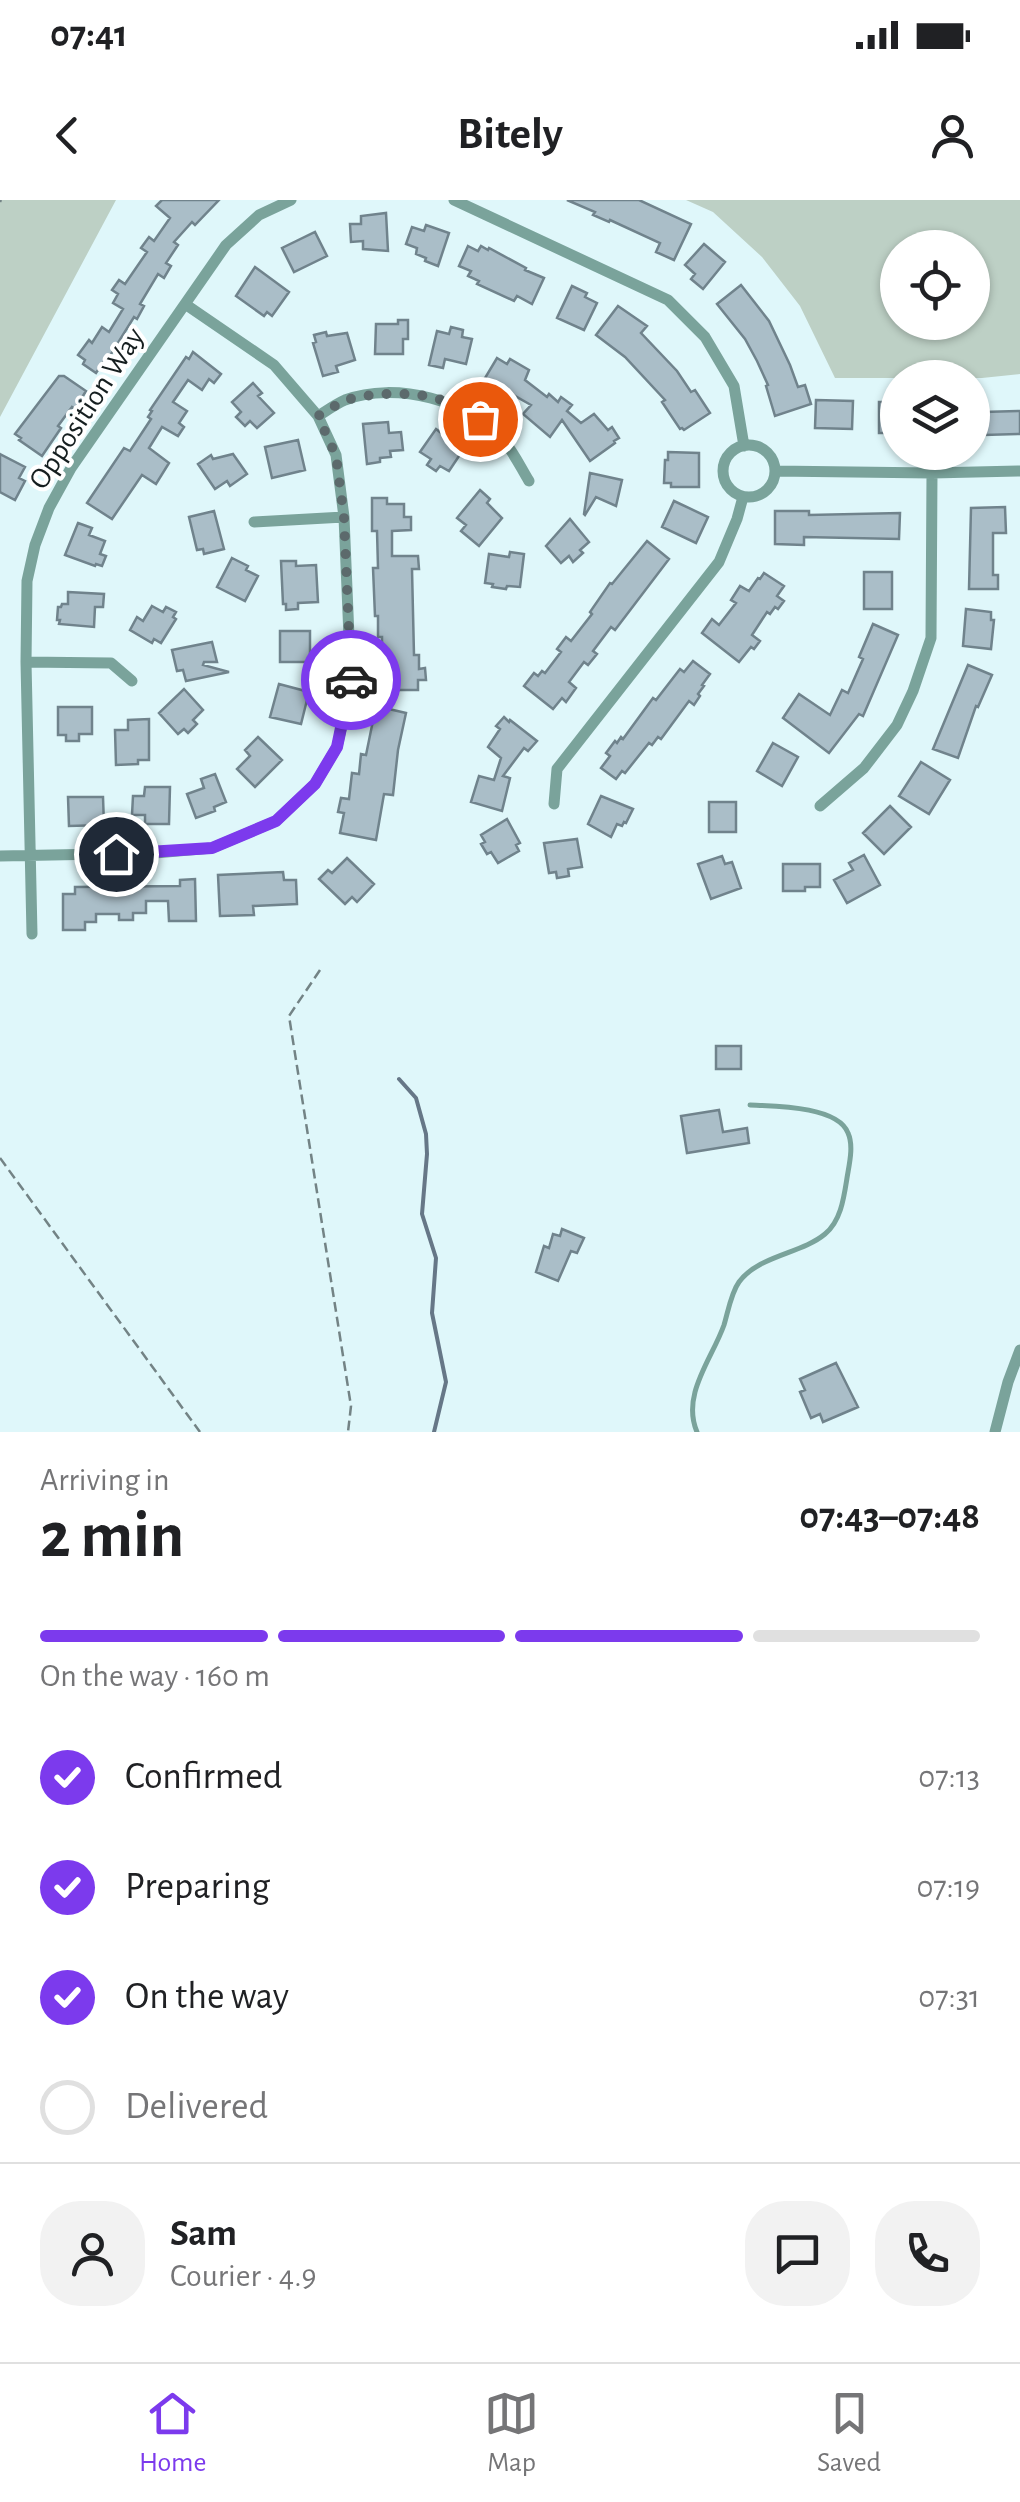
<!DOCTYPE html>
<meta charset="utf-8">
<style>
:root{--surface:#fff;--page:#f2f2f2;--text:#202124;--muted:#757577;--line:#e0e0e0;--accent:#7c3aed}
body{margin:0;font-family:"Alegreya Sans",sans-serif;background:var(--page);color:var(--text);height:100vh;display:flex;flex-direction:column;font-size:38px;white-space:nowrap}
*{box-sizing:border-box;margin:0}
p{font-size:32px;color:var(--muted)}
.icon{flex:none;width:55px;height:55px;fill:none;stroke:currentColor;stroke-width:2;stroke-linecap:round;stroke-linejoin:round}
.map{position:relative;height:1232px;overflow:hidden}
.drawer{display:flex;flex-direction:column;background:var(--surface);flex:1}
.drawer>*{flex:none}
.buttons{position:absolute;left:880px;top:30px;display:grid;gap:20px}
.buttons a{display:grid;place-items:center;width:110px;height:110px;border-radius:50%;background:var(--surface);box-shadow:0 2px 8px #0004;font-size:50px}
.pin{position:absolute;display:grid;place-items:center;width:85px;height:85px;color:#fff;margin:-42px;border:5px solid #fff;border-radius:50%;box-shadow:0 2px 10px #0007}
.courier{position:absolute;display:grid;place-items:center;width:100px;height:100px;margin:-50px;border:8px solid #7c3aed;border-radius:50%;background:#fff;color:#222;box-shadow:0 2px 12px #0007}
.headline em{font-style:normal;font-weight:700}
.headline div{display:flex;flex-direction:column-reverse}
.headline{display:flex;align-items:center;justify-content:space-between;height:170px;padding:0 40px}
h1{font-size:65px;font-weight:700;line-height:75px}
.bar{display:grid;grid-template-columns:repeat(4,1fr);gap:15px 10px;align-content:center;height:120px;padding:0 40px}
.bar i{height:12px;border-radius:8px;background:var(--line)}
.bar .on{background:var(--accent)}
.bar p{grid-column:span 4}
.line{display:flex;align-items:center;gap:25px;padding:0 40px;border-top:2px solid var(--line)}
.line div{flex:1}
.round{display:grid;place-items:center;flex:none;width:105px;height:105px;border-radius:40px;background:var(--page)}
ol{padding:0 40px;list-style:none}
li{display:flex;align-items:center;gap:30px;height:110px}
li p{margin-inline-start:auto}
li .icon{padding:10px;border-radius:50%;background:var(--accent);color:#fff;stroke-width:4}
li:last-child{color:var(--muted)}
li i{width:55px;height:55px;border:5px solid var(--line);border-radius:50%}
.status{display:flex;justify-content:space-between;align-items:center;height:70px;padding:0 50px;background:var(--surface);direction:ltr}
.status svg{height:28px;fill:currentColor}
header{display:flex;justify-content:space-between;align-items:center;height:130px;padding:0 40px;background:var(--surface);font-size:45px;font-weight:700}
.menu{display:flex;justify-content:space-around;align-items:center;height:140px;border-top:2px solid var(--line);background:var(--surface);font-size:28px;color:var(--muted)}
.menu a{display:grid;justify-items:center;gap:5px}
.menu .on{color:var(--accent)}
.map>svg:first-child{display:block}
.green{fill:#bdd0c5;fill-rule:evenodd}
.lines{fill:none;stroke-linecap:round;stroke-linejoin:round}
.stream{stroke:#667787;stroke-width:4}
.building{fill:#aabec8;stroke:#70838c;stroke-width:2.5}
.path{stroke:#738385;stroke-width:2.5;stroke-dasharray:10 5;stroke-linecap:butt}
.lane{stroke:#7aa39b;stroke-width:5}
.street{stroke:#7aa39b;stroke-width:11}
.done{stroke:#5c6a6c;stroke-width:10;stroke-dasharray:0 18}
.route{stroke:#7c3aed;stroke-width:12}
.labels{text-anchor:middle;stroke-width:8;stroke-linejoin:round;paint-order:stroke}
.street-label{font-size:30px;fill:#151e1f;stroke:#fff}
</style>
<div class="status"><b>07:41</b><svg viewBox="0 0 49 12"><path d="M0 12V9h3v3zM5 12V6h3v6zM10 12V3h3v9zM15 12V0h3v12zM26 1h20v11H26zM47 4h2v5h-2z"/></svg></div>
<header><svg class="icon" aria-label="back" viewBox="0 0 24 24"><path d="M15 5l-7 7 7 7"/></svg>Bitely<svg class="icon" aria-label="person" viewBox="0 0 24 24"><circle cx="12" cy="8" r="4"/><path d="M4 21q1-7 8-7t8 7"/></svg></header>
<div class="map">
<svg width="1020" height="1232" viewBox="0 0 1020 1232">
<rect width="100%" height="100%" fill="#dff7fa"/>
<path class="green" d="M0 0H116L0 217Z
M686 0H1020V174L982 178H835L800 106 762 57 713 12ZM898 48H972V122H898Z"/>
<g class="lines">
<path class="stream" d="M399 879 416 898 426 934 427 954 422 1014 436 1058 432 1113 446 1182 434 1232"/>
</g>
<path class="building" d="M162 0H219L195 25 192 22 174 42 178 45 166 63 171 66 164 78 158 74 140 104 144 106 137 119 134 117 108 159 106 158 96 173 83 164 85 160 78 155 89 140 92 143 102 127 109 132 123 109 113 103 118 94 112 90 119 80 125 84 147 52 141 48 149 37 154 41 170 18 156 6Z
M567 0H639L691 24 674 60 656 52 660 43 610 20 609 22 593 15 595 12Z
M386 13 388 51 363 49V41L351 42 350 24H361V16Z
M426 25 449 33 438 66 425 61 426 58 416 54 417 48 406 44 412 27 424 31Z
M315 32 327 56 294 72 282 48Z
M704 44 725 62 703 89 691 79 695 74 685 65Z
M468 46 478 51 481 46 488 50 489 48 526 68 525 70 544 78 532 104 517 96 514 101 477 84 479 81 468 76 471 71 459 66Z
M255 67 289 92 272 116 267 112 264 116 236 96Z
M741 85 769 121 790 165 798 187 805 185 811 204 775 216 766 186 768 185 757 161 745 139 717 104Z
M572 86 587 93 585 97 597 103 584 130 557 118Z
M618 106 647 126 641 133 677 171 691 192 695 190 710 213 684 230 682 228 680 229 662 202 665 200 625 157 596 135Z
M398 120H408V139H403V154H375L376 124H398Z
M451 127 463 130 462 137 472 139 466 164 445 159 443 168 429 165 437 131 449 134Z
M326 132 327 136 347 133 355 160 336 166 338 172 323 176 313 143 316 142 314 135Z
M193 152 221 174 214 183 209 179 202 190 188 180 173 202 187 211 179 223 184 227 178 236 162 227 149 248 169 263 156 284 142 275 112 319 87 303 124 248 130 251 151 219 148 217 152 211 150 210 186 157 189 159Z
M497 158 507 164 510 159 529 170 525 180 547 197 549 194 558 202 561 197 572 205 567 211 581 223 594 214 608 230 612 227 619 238 614 241 615 243 590 261 562 220 550 237 523 214 531 205 508 192 507 194 497 187 495 191 482 183Z
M59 176H64L86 191 75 209 72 207 58 226 61 228 42 256 19 240 21 238 15 234Z
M253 183 262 193 258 196 274 213 257 228 250 221 245 226 236 217 241 212 232 202Z
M816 200 853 201 852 229 815 228Z
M879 202H898V233H879Z
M1020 211V234L984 235 983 212Z
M388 222 389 233 401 232 403 250 390 251 391 257 380 258V262L367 264 363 224Z
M436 229 463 250 449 271 440 266 436 271 427 265 431 259 420 252Z
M298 240 305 270 272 278 265 247Z
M668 252 699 253V287H671V283H664L665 260H668Z
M0 254 25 267 19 278 25 281 15 300 0 292Z
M233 254 247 274 230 286 227 281 215 289 198 264 211 255 213 259Z
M590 273 622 280 616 306 596 297 585 315 584 314Z
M480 290 490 299 487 303 502 318 479 346 461 331 466 325 457 318Z
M372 298H387V304H404V317H411V330L392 331V356H418L419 369H412L414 455H419V469L425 468 426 480H418V490H379L378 468H382V437H378V416H375L373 368H378L377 331H372Z
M674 301 708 317 696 343 662 327Z
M1005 307 1006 333H993V375H998V389H969L971 308Z
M214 311 224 349 204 354 203 349 197 350 189 317Z
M775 311H809V315L900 313 899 339 804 337V345L775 344Z
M570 319 589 342 580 350 583 353 573 362 569 356 561 363 546 346Z
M78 323 92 328 89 335 105 341 100 354 106 356 102 366 96 364 95 366 65 355Z
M647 341 669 359 615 430 611 427 593 451 597 454 588 465 584 462 569 482 576 488 566 502 562 498 553 509 524 486 534 473 538 476 542 471 545 473 561 452 557 449 566 437 571 441 592 414 590 412 610 383 612 384Z
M510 352 524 354 520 387 507 386 506 389 492 387 493 384 485 383 489 354 509 357Z
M232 358 248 366 246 370 258 376 245 401 217 387Z
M281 361H296V366L316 365 318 402 298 403V409L286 410V404H283Z
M864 372H892V409H864Z
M764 373 784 386 777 396 784 401 778 409 775 407 770 414 767 412 752 435 760 441 754 449 751 447 739 462 702 433 712 419 719 425 736 403 731 400 740 386 749 391 758 378 760 379Z
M68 392 104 394 103 407H95L94 427 59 424 60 420H57L58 407H61L62 404H68Z
M152 406 163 412 166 407 176 412 173 417 176 419 161 443 154 439 152 443 130 430 137 417 143 421Z
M966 409 991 412V420H994L991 449 963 446Z
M873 424 898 435 863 516 859 514 829 553 783 518 799 494 830 515 842 490 848 493 863 459 859 457Z
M280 431H310V462H280Z
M212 442 217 462H204L203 465 229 472 186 481 183 470 177 471 172 450Z
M693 461 710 474 702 485 704 486 698 494 700 496 694 505 689 501 661 539 658 537 652 545 649 543 625 573 622 571 616 579 601 568 610 556 606 553 615 541 617 543 621 537 623 539 653 498 656 500 680 469 684 472Z
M968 465 992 475 978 507 976 506 958 558 933 549Z
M279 484 309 492 301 524 270 517Z
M184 489 203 510 193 520 197 524 188 533 184 529 178 534 159 513Z
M376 506 406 513 398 550 393 595 384 594 376 640 340 633 344 613 338 612 341 598 349 599 352 573 359 574 361 554 366 555Z
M58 507H92V534H79V541H66V535H58Z
M504 517 509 522 510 520 537 541 528 551 524 548 503 576 510 578 502 611 471 602 479 576 494 580 501 558 488 547 500 529 496 526Z
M149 519V560H138V564L116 565 115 530H128V520Z
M258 537 282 560 255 587 237 569 250 556 245 550Z
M773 543 798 557 782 586 757 571Z
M921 562 950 580 929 614 899 596Z
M215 574 226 602 214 607 215 611 196 618 187 594 204 588 201 579Z
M145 587H170L169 624H145V615H132L133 596H144Z
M601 596 633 609 626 623 624 622 622 626 617 624 611 637 588 624Z
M68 597H103L104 625 69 626Z
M709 602H736V632H709Z
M890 606 911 627 884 654 863 633Z
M507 619 520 643 516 645 519 651 498 663 491 652 487 654 481 644 485 642 481 635Z
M577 639 582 667 568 669 569 676 557 678 556 672 549 673 544 643Z
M864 655 880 685 847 703 834 680 853 670 849 663Z
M722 656 725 664 732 662 741 688 711 699 698 664Z
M347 658 374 684 357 702 352 697 345 704 319 679 328 670 332 673Z
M783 664H820V687H805V691H783Z
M283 672 284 680H296L297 704 253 706 254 715 220 716 218 675Z
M195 679 196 721H169L168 701H146V713H133V720H119V714H96V722H85V730H63V694H75V687L180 686V680Z
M716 846H741V869H716Z
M719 910 723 932 747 928 749 943 687 953 681 916Z
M562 1029 584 1038 577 1053 571 1051 558 1081 536 1072 544 1046 549 1048 553 1034 560 1036Z
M836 1163 858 1207 823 1222 820 1214 811 1218 800 1192 805 1190 800 1179Z"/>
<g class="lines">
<path class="path" d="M0 2 1 0
M320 770 289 816 351 1206 348 1232
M0 958 200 1232"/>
<path class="lane" d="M697 1232C681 1195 712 1159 724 1125 728 1112 731 1093 739 1082 759 1055 801 1054 825 1034 841 1021 844 997 847 978 849 965 854 946 848 933 838 906 774 906 750 905"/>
<path class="street" d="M454 0 668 100 705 137 734 186 744 246
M318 216C326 211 336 204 345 200 395 181 470 200 504 241 514 253 521 268 529 281
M723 271a26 26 0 1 1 52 0a26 26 0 1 1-52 0Z
M775 271 932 273 1020 271
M254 322 344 317
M26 462 111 463 132 481
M554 604 557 569 719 362 737 319 743 297
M820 606 864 568 897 525 913 491 931 438 932 273
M0 656 155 653 212 648 276 621 315 584 337 547 351 485 344 317 336 255 318 216 274 165 185 104
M32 734 26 462 27 381 35 345 49 308 71 268 226 45 259 15 291 0
M995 1232 1008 1182 1020 1150"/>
</g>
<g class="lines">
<path class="done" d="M351 480 344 317 336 256 318 216 345 200 376 194H416L442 200 480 219"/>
<path class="route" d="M116 654 212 648 276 621 315 584 337 547 351 480"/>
</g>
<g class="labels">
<g class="street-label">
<text transform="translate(86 208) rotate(-57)" y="10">Opposition Way</text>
</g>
</g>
</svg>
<div class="buttons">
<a><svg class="icon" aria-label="locate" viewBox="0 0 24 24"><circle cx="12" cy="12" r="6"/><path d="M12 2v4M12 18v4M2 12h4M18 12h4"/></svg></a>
<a><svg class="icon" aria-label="layers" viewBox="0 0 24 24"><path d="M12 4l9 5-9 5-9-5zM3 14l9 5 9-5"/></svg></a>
</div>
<div class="pin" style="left:480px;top:219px;background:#ea580c"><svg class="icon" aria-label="bag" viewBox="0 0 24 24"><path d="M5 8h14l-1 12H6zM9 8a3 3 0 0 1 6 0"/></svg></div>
<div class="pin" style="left:116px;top:654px;background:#1f2937"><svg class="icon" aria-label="home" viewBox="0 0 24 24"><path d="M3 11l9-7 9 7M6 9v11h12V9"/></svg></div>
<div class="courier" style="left:351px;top:480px"><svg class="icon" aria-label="car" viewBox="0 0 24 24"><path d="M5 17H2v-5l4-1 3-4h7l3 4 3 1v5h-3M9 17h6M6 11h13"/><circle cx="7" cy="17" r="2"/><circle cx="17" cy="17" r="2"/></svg></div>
</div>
<section class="drawer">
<div class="headline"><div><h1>2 min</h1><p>Arriving in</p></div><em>07:43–07:48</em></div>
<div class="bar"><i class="on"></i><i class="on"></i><i class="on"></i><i></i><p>On the way · 160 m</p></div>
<ol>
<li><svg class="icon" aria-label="check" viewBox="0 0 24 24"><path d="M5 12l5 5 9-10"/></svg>Confirmed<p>07:13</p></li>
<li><svg class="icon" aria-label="check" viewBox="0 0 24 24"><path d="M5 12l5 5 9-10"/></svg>Preparing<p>07:19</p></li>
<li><svg class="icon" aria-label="check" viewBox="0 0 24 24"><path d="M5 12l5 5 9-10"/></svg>On the way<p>07:31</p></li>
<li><i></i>Delivered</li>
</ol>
<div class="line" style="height:180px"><a class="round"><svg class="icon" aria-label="person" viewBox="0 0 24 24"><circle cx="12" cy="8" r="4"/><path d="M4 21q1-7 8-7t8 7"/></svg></a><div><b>Sam</b><p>Courier · 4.9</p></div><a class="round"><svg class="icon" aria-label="chat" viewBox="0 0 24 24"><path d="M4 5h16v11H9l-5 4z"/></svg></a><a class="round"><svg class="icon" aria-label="phone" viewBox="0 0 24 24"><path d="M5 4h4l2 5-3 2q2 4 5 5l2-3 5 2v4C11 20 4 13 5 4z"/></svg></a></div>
</section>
<nav class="menu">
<a class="on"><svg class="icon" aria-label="home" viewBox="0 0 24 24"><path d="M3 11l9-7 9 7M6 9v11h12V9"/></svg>Home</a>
<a><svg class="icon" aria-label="map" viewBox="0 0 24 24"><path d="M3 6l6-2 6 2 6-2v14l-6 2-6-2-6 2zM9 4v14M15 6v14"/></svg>Map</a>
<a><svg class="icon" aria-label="saved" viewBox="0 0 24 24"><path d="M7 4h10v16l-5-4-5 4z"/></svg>Saved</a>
</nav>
